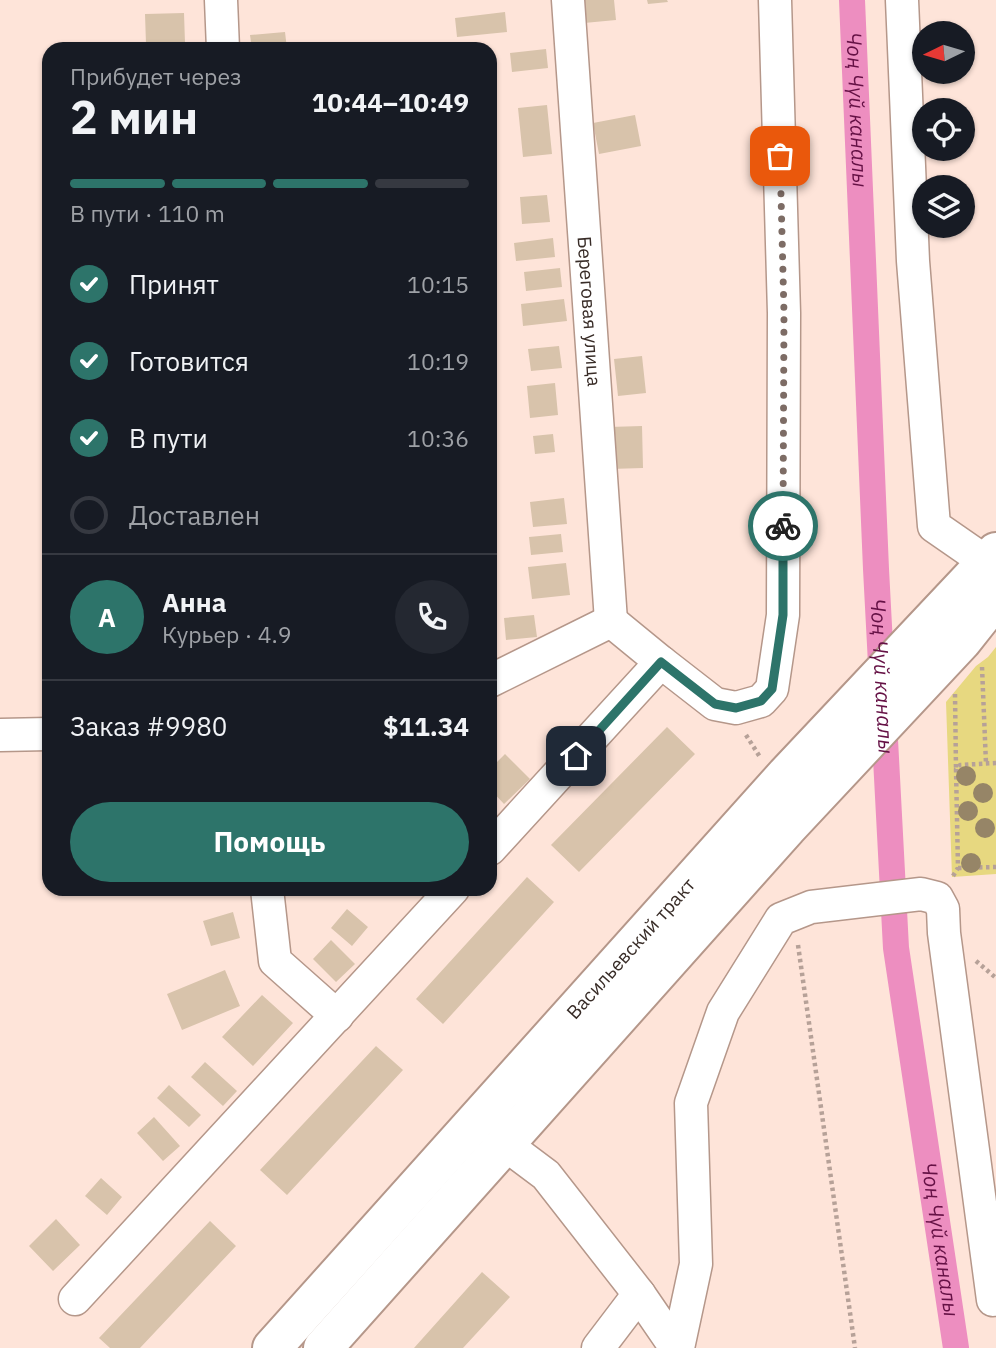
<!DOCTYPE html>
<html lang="ru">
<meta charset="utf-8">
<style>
:root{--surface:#171b24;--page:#242831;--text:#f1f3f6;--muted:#9ea1a6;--line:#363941;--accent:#2d746a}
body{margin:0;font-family:"IBM Plex Sans",sans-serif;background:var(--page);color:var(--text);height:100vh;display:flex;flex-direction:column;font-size:26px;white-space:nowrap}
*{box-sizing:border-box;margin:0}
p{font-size:23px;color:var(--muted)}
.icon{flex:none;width:38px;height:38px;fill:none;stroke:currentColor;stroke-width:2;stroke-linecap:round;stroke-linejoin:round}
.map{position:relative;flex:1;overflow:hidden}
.side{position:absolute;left:42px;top:42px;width:455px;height:854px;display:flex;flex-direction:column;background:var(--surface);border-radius:21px;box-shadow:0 2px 5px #0004}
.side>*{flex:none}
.needle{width:46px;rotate:265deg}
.controls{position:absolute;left:912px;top:21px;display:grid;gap:14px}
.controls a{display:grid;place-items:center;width:63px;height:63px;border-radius:50%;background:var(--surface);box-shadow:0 2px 5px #0004;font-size:35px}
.pin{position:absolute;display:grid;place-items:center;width:60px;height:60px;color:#fff;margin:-30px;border-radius:14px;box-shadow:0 4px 10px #0006}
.courier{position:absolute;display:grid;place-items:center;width:70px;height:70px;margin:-35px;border:5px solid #2d746a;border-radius:50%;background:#fff;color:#222;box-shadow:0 2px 9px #0007}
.head em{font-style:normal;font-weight:700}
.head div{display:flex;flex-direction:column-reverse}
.head{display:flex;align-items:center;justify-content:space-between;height:119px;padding:0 28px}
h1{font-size:46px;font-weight:700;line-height:52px}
.bar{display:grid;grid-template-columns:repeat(4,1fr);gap:10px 7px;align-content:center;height:84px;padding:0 28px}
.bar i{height:9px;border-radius:5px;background:var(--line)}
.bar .active{background:var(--accent)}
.bar p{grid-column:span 4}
.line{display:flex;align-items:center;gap:18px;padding:0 28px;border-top:2px solid var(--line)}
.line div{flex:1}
.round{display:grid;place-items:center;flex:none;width:74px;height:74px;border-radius:37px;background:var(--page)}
ol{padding:0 28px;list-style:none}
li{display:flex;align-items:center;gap:21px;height:77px}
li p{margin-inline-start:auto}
li .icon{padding:7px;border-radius:50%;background:var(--accent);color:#fff;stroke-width:4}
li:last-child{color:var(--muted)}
li i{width:38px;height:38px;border:4px solid var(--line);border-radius:50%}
.button{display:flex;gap:14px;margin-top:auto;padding:14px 28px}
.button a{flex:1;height:80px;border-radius:42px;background:var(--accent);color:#fff;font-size:28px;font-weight:700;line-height:80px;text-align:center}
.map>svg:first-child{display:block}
.green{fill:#e7d880}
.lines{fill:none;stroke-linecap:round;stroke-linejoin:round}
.canal{stroke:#ed8ec0;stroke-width:26}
.building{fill:#d8c3ab}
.minor-casing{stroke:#b5978a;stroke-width:35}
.major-casing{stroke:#b5978a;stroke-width:42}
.path{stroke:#b6a198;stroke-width:4.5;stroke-dasharray:3.5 3.5;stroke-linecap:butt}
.minor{stroke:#fff;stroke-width:32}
.major{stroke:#fff;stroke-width:38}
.tree{fill:#968567}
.done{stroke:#7d6c65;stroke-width:7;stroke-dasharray:0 12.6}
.route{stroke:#2d746a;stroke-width:9}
.labels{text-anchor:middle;stroke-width:5;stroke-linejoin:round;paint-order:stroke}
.street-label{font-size:19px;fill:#382c27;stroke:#fee4d9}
.water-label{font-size:21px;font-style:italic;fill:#651145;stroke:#fee4d9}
</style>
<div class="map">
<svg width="996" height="1348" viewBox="0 0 996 1348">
<rect width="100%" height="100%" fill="#fee4d9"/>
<path class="green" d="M996 647V874L952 877 946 702 976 666 988 657Z"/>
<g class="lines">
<path class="canal" id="s1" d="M852 0 876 569 896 948 956 1348"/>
</g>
<path class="building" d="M582 0H614L616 20 584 23Z
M647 0H667L668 2 648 4Z
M505 12 507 32 457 37 455 18Z
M184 13 185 43 146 44 145 14Z
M285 32 287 49H252L250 35Z
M546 49 548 68 512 72 510 53Z
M547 105 552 154 523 157 518 108Z
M635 115 641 146 599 154 593 123Z
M547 195 550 222 522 224 520 197Z
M553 238 555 257 516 261 514 243Z
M560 268 562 287 526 291 524 272Z
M564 299 567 321 523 326 521 304Z
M559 346 562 368 531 371 528 349Z
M642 356 646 393 618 396 614 359Z
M555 383 558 415 530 418 527 386Z
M642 426 643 468 610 469 609 427Z
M553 434 555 452 535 454 533 436Z
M564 498 567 524 533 527 530 502Z
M561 534 563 552 531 555 529 537Z
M566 563 570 595 532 599 528 567Z
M534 615 537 637 506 640 504 618Z
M667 727 695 754 579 872 551 845Z
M505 754 530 779 504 804 490 789V769Z
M527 877 554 902 443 1024 416 999Z
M347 909 368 927 352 946 331 928Z
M233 912 240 938 211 946 203 921Z
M331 940 355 964 336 982 313 959Z
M225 970 240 1006 182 1030 167 994Z
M262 995 293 1023 253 1066 222 1037Z
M376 1046 403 1070 287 1195 260 1170Z
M205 1062 237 1091 223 1106 191 1077Z
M169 1085 201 1115 189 1127 157 1098Z
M154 1117 180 1146 163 1161 137 1133Z
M101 1178 122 1197 107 1215 85 1196Z
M56 1219 80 1245 53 1271 29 1246Z
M210 1221 236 1246 140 1348H110L99 1338Z
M482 1272 510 1297 463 1348H414Z"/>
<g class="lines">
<defs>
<g id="minor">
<path d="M221 0 223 49"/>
<path id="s2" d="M568 0 611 621"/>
<path d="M902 0 913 261 934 526 986 562"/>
<path d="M661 662 715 704 736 708 761 701 772 689 783 615 784 313 775 0"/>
<path d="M490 681 611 621"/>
<path d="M0 735 49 734"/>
<path d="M490 849 661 662 611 621"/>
<path d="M267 889 275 961 337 1016"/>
<path d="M506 1145 546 1175 639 1294 676 1348"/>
<path d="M75 1299 453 889"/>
<path d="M598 1348 639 1294"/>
<path d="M678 1348 696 1264 691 1103 723 1012 781 919 811 907 921 894 937 898 943 909 944 933 993 1300 996 1299"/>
</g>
<g id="major">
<path id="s3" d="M272 1348 786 775 996 552"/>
<path d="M323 1348 787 828 962 641 996 598"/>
</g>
</defs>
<use href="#minor" class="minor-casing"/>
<use href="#major" class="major-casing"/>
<path class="path" d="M982 667 986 764
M955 694 956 769
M746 735 760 757
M958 868 996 867
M953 876 958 868 956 769 960 765 996 763
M798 945 855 1348
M976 961 996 978"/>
<use href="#minor" class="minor"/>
<use href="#major" class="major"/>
</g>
<g class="tree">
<circle cx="966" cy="776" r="10"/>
<circle cx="983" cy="793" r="10"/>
<circle cx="968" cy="811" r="10"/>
<circle cx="985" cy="828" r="10"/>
<circle cx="971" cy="863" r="10"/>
</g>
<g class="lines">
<path class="done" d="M780 156 784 313 783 526"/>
<path class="route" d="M576 756 661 662 715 704 736 708 761 701 772 689 783 615V526"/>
</g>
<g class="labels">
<g class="street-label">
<text dy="7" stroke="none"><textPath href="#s2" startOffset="312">Береговая улица</textPath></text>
<text dy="7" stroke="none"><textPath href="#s3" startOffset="537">Васильевский тракт</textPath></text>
</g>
<g class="water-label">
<text dy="7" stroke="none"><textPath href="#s1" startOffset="110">Чоң Чүй каналы</textPath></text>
<text dy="7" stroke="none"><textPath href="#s1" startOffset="677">Чоң Чүй каналы</textPath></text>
<text dy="7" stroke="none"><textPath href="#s1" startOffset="1244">Чоң Чүй каналы</textPath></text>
</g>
</g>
</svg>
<div class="controls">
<a><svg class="needle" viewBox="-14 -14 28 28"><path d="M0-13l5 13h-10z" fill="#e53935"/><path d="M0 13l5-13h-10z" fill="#9ea1a6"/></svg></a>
<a><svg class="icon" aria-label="locate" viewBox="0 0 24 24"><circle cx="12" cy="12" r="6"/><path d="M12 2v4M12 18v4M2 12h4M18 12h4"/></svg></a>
<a><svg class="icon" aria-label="layers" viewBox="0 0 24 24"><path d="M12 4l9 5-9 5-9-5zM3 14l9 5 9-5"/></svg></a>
</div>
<div class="pin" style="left:780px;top:156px;background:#ea580c"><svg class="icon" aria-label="bag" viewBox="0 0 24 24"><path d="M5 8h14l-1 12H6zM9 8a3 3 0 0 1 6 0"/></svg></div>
<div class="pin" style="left:576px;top:756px;background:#1f2937"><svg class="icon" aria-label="home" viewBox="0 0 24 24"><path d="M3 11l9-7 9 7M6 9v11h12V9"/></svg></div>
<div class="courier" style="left:783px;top:526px"><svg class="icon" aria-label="bike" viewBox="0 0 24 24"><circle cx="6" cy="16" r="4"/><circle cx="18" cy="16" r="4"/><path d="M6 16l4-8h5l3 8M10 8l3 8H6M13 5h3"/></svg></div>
<section class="side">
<div class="head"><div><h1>2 мин</h1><p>Прибудет через</p></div><em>10:44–10:49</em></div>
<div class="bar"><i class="active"></i><i class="active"></i><i class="active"></i><i></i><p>В пути · 110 m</p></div>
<ol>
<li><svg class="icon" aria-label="check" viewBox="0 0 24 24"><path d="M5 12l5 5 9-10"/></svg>Принят<p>10:15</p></li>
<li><svg class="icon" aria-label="check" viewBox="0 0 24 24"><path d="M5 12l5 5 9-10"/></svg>Готовится<p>10:19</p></li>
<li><svg class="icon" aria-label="check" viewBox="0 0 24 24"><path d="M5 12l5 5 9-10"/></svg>В пути<p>10:36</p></li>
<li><i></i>Доставлен</li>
</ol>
<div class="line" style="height:126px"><b class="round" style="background:var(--accent);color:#fff">А</b><div><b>Анна</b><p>Курьер · 4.9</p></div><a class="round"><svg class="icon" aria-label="phone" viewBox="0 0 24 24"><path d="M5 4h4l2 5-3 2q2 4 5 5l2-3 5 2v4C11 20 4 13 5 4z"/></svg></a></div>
<div class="line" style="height:91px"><div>Заказ #9980</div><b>$11.34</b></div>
<div class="button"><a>Помощь</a></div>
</section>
</div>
